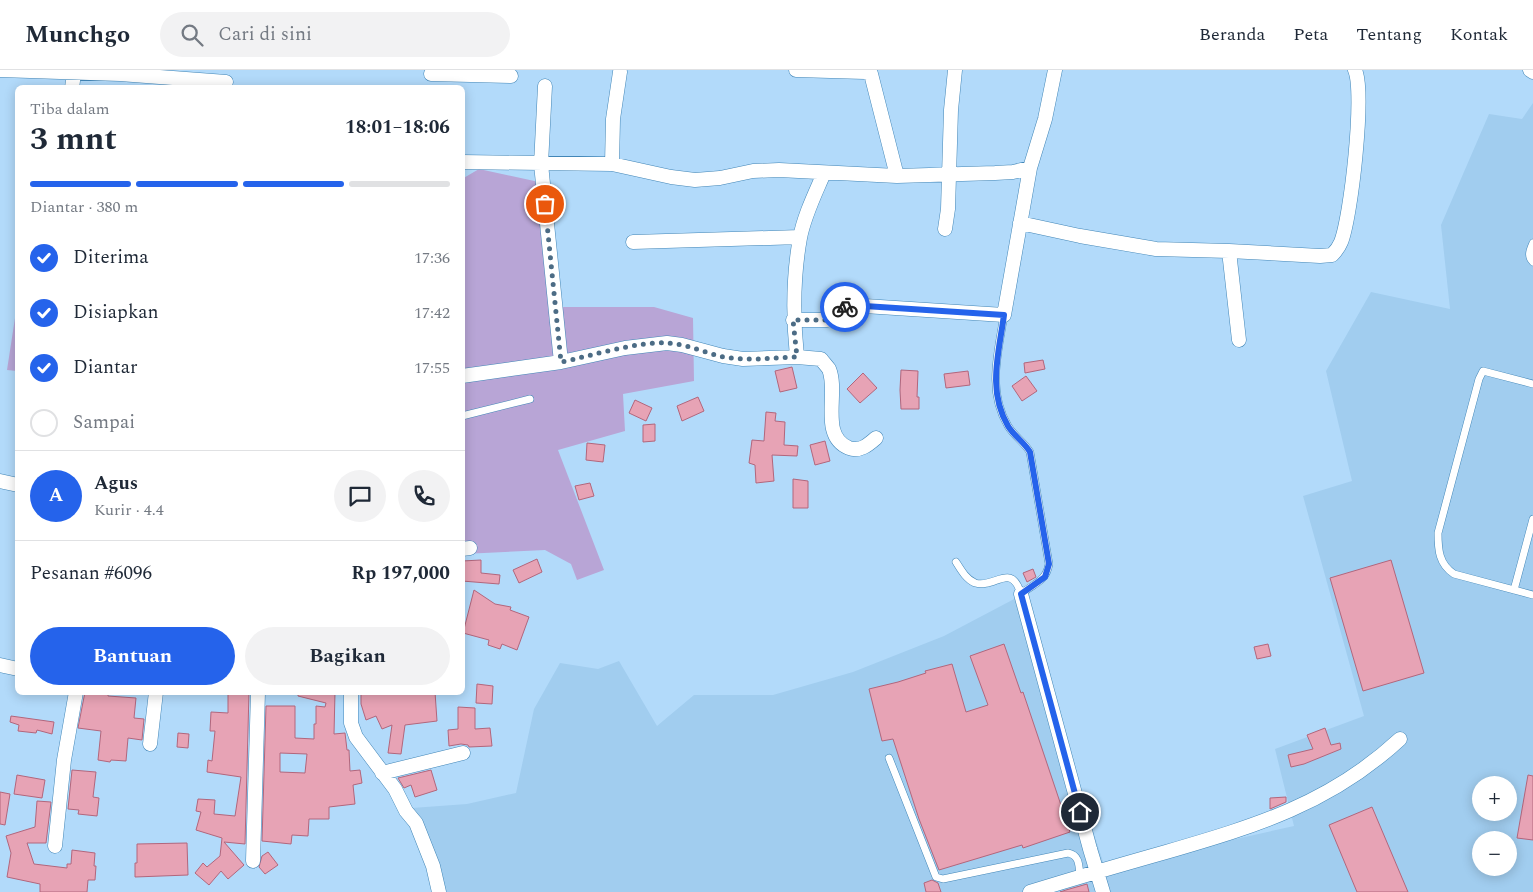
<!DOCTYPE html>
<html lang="id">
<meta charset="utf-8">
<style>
:root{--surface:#fff;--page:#f2f2f3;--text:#1f2937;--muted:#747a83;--line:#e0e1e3;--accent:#2563eb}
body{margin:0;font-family:Spectral,serif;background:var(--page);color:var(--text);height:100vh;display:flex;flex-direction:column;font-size:19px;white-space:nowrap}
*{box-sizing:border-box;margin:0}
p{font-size:16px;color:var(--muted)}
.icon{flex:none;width:28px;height:28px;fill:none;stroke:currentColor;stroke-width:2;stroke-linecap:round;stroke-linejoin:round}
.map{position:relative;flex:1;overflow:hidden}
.panel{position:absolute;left:15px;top:15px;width:450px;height:610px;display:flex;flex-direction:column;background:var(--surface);border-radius:8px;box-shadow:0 2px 12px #0003}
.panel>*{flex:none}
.controls{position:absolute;left:1472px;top:706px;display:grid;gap:10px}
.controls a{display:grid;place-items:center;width:45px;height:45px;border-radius:50%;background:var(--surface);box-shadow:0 2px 12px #0003;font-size:25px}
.pin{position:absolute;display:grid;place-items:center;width:42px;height:42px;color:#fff;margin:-21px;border:2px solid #fff;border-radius:50%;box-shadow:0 1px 5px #0007}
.courier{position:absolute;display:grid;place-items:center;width:50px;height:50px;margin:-25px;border:4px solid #2563eb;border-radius:50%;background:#fff;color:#222;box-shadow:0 1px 6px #0007}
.head em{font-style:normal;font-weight:700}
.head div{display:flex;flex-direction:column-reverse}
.head{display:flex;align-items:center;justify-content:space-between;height:85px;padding:0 15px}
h1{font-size:32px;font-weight:700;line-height:38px}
.bar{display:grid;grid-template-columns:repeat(4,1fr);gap:8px 5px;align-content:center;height:60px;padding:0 15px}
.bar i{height:6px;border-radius:4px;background:var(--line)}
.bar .current{background:var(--accent)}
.bar p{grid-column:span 4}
.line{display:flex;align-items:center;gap:12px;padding:0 15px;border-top:1px solid var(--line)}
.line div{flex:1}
.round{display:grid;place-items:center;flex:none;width:52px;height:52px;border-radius:26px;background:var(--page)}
ol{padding:0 15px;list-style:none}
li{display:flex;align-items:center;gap:15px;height:55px}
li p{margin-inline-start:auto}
li .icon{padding:5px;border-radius:50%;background:var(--accent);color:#fff;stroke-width:4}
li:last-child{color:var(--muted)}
li i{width:28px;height:28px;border:2px solid var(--line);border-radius:50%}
.action{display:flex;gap:10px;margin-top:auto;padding:10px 15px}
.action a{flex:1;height:58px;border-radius:30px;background:var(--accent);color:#fff;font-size:20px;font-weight:700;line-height:58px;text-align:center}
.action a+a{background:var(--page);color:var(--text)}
header{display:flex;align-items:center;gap:30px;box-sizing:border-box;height:70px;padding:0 25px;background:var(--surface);border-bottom:1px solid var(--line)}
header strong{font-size:24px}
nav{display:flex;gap:28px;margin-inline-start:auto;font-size:18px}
.search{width:350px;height:45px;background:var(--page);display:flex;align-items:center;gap:12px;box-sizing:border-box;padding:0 18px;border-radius:28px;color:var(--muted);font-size:19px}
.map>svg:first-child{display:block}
.built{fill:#a1cdef;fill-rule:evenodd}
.green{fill:#b8a5d6}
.building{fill:#e7a3b5;stroke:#b2667c;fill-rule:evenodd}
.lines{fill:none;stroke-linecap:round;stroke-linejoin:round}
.lane-casing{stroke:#4286b7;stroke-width:8}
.street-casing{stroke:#4286b7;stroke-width:15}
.lane{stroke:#fff;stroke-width:7}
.street{stroke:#fff;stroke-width:14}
.done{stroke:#4c6c85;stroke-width:5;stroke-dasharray:0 9}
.route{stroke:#2563eb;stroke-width:6}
</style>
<header>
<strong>Munchgo</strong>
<div class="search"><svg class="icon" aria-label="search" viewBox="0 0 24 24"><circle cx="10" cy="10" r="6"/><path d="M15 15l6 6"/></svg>Cari di sini</div>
<nav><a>Beranda</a><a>Peta</a><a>Tentang</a><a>Kontak</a></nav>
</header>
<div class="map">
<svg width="1533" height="822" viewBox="0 0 1533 822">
<rect width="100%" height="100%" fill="#b2dafa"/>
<path class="built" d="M1533 33V822H447L412 738 467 734 516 723 534 639 560 593 598 599 619 591 657 656 694 625H773L853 602 944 566 1018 527 1105 798 1294 756 1275 679 1364 646 1303 426 1352 411 1326 301 1371 222 1450 239 1441 155 1489 44 1522 49ZM1481 715H1509V742H1481ZM1481 770H1509V798H1481Z"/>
<path class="green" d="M479 99 539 112 561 237H654L693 248 694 311 623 324 625 361 558 380 604 500 577 510 571 494 545 480 463 484 462 109Z
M17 235V301L7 300Z"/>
<path class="building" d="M1043 290 1045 299 1025 303 1024 293Z
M792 297 797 318 780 322 775 301Z
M901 300 918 301 917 327H919V339H901L900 320Z
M968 301 970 315 946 318 944 304Z
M863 303 877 318 860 333 847 319Z
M1026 306 1037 321 1022 331 1012 316Z
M698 327 704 341 682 351 677 336Z
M635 330 652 338 646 351 629 343Z
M766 342 776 343 775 351 785 352 784 375 798 376 797 386 772 385 774 411 756 413 755 395 749 393 752 370 764 371Z
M655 354V371L643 372V355Z
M825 371 830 391 815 395 810 375Z
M587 373 605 375 603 392 586 390Z
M793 409 808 411V438H793Z
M590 413 594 426 579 430 575 416Z
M537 489 542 502 519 513 513 500Z
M481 490V503L500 505 499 514 462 511V491Z
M1391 490 1424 603 1363 621 1330 508Z
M1033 499 1036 507 1027 512 1023 503Z
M474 520 495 534 511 537 510 540 529 547 517 580 502 574 500 579 488 575 489 570 463 563Z
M1004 574 1021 623 1023 622 1070 762 1023 778 1022 775 939 800 919 749 893 669 882 671 869 619 898 612 926 603 925 601 952 594 966 642 988 635 970 586Z
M1268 574 1271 586 1257 589 1254 577Z
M477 614 493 616 492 634 476 633Z
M85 622H108V626L136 628 134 648 144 649 142 670 128 668 126 691 111 690 110 692 98 690 101 661 78 658Z
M228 622H249L245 774 224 772 244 795 228 809 221 801 209 815 195 803 203 793 207 797 220 786 222 768 196 760 201 742 196 741 198 729 215 730 214 744 235 746 241 707 207 702 208 690 212 691 215 661H210L211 642 228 643Z
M298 622H335L334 664 345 663 347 680H349L350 701 360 700 362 713 353 715 355 734 329 737V749H309L308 766 292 765 291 774 262 771 266 636H295V668L314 669V654H316V636L325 637 326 633 298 626ZM280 683 307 684 305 703 280 702Z
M361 622H435L437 651 405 655 401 684 388 683 392 655 382 659 376 646 366 650 361 634Z
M458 637 475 638V659L490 658 492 676 469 677 468 675 461 674 449 676 448 660 458 659Z
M11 646 54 652 52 664 37 660 36 663 18 661 19 655 10 652Z
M1325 658 1331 675 1340 673 1341 679 1304 694 1291 697 1288 685 1313 679 1307 665Z
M178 663 189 664 188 678 177 677Z
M72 700 96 702 93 727 99 728 97 746 78 744 79 740 68 739Z
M431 700 437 720 415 727 411 715 404 718 398 708Z
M17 705 45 710 42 728 14 724Z
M1528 705 1533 706V770L1517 768Z
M0 722 10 724 5 755 0 754Z
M1286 727V732L1270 739V728Z
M37 731 51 732 46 773H27L34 794 67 798V794H71L72 780 95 783 94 796H96L95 810H88L87 822H40V814L7 807 11 783 6 766 35 757Z
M1372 737 1408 822H1357L1329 755Z
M187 773 188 805 135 807V793H137V774Z
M268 782 278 795 265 804 259 797 262 786Z
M932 810 938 813 941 822H926L924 813Z
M1087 814 1089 822H1060L1066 820Z"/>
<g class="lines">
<defs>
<path id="lane" d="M1533 173C1530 180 1527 186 1533 192
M1533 314 1483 301 1479 309 1438 463C1438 480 1439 494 1454 504L1533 525
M462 346 530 329
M956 492C961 500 966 509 975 513 995 519 1011 491 1021 524 1034 513 1046 512 1049 494L1030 382C1024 372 1014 366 1008 356 987 321 998 283 1004 245
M1514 520 1533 449
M889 688 936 807 943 809 1068 783C1080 785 1079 797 1080 807"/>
<path id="street" d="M0 0 120 4 226 12
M796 0 865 2 871 4 897 106
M1530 0 1533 2
M431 4 511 6
M545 16 541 94 561 292
M72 18 74 3
M462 92 612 94 671 107 695 110 720 108 753 101 779 100 897 106 995 103 1013 102 1030 98
M612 94 613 49 620 2
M1020 153 1080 166 1156 179 1229 181 1320 186 1332 185C1336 181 1339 177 1341 172 1351 147 1365 23 1355 0
M945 159 948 139 951 40 955 0
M633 172 800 167
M1229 181 1239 270
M793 250H827L843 237 849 235 1004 245 1030 98 1045 49 1055 0
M797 287C793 248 793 207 800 168 804 146 815 124 824 103
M462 306 561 292 625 278 667 273 682 275 723 286 743 289 797 287 821 289C823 292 827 296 829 299 839 323 819 366 849 378 860 382 868 375 876 368
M0 411 18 415
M462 479 470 478
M1021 524 1090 779 1103 822
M0 595 18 599
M351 622V653L356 667 395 719 406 741 416 753 433 796 439 822
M150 674 156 622
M382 703 463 683
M55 776 64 690 76 622
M253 791 258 622
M1030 822C1075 808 1120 795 1166 782 1255 756 1330 734 1400 669"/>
</defs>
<use href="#lane" class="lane-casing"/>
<use href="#street" class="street-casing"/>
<use href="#lane" class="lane"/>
<use href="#street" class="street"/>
</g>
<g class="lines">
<path class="done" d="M545 134 561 292C591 286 638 271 667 273 687 274 705 283 723 287 747 291 772 288 797 287L793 250H827L845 237"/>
<path class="route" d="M845 237 849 235 1004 245C999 283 987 320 1008 356 1014 366 1024 372 1030 382L1049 494 1045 507 1021 524 1080 742"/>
</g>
</svg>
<div class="controls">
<a>+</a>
<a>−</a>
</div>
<div class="pin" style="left:545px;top:134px;background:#ea580c"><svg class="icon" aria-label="bag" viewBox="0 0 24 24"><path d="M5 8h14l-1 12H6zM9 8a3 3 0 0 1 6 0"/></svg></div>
<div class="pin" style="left:1080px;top:742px;background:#1f2937"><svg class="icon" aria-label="home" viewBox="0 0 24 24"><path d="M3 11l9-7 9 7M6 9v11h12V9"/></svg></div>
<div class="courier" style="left:845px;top:237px"><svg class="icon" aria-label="bike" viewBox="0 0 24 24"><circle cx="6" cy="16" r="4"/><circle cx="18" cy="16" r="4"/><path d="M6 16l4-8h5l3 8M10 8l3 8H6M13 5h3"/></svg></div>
<section class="panel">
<div class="head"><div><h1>3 mnt</h1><p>Tiba dalam</p></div><em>18:01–18:06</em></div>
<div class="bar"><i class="current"></i><i class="current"></i><i class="current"></i><i></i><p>Diantar · 380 m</p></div>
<ol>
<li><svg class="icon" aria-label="check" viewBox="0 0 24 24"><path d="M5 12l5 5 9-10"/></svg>Diterima<p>17:36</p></li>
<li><svg class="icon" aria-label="check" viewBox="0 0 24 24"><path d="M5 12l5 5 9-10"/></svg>Disiapkan<p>17:42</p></li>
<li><svg class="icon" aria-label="check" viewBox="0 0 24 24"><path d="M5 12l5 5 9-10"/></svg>Diantar<p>17:55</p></li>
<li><i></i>Sampai</li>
</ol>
<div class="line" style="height:90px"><b class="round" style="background:var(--accent);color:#fff">A</b><div><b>Agus</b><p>Kurir · 4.4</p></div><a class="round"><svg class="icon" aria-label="chat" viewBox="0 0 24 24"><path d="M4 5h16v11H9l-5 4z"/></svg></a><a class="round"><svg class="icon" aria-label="phone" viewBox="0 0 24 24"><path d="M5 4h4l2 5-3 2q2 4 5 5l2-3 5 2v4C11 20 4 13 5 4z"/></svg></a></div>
<div class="line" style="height:65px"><div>Pesanan #6096</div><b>Rp 197,000</b></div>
<div class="action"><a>Bantuan</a><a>Bagikan</a></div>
</section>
</div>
